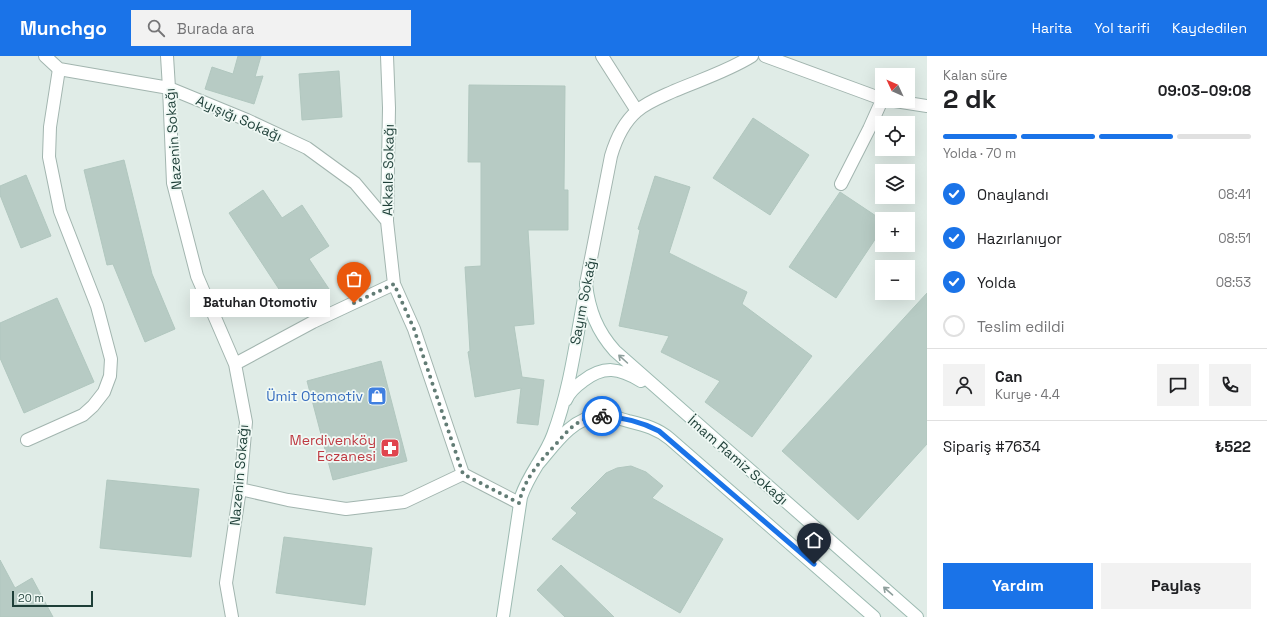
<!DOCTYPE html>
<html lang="tr">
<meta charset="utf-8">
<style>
:root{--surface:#fff;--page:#f2f2f2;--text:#202124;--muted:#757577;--line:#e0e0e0;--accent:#1a73e8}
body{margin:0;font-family:"Space Grotesk",sans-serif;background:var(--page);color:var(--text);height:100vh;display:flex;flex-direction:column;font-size:15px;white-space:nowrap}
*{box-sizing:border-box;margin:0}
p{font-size:13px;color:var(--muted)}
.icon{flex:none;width:22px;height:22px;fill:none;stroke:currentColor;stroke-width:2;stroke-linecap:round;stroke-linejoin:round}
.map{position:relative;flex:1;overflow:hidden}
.side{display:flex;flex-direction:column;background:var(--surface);width:340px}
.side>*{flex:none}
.needle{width:26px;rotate:314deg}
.tools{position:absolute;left:875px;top:12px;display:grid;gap:8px}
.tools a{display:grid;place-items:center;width:40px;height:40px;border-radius:0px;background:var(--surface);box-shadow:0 4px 16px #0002;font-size:20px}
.scale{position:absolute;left:12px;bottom:10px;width:81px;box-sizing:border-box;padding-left:4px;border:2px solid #1e3f38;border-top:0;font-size:11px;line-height:14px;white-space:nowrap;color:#1e3f38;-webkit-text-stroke:3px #f0f9f5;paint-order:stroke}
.pin{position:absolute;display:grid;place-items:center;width:34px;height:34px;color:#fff;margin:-41px -17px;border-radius:50% 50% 50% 0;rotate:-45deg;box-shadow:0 0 4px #0007}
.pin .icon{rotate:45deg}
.courier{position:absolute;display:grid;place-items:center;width:40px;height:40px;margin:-20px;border:3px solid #1a73e8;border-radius:50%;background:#fff;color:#222;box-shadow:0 1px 5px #0007}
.bubble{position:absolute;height:28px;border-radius:0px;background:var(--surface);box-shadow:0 4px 16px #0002;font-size:13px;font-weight:700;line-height:28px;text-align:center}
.headline em{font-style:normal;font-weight:700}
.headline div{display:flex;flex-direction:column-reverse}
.headline{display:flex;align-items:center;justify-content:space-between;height:68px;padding:0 16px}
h1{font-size:26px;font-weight:700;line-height:30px}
.bar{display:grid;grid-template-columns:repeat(4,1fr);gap:6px 4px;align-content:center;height:48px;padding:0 16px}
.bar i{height:5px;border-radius:3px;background:var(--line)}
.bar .selected{background:var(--accent)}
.bar p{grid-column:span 4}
.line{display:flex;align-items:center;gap:10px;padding:0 16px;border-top:1px solid var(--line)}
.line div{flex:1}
.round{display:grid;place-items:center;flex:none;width:42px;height:42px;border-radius:0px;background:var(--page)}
ol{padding:0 16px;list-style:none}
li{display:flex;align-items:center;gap:12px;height:44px}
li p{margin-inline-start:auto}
li .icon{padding:4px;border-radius:50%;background:var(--accent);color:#fff;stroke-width:4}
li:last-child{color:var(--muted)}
li i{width:22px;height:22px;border:2px solid var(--line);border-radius:50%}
.cta{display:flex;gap:8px;margin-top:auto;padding:8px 16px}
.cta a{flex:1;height:46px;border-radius:0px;background:var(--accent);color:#fff;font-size:16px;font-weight:700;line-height:46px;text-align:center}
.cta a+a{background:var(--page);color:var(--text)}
header{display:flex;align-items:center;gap:24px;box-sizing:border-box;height:56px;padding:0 20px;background:var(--accent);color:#fff}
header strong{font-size:19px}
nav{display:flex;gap:22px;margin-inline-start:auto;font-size:14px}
.search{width:280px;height:36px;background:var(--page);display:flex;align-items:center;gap:10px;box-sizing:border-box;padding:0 14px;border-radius:0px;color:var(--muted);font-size:15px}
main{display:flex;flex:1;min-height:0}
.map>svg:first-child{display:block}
.building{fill:#b7cbc4;stroke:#b1c7bf}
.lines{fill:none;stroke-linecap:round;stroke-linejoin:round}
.lane-casing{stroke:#a2b5af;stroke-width:14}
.street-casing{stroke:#a2b5af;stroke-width:14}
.secondary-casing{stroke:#9cbab1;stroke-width:14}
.lane{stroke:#fff;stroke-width:12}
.street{stroke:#fff;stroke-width:12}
.secondary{stroke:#fff;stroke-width:12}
.oneway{stroke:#8e9f9c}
.done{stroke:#627c75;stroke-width:4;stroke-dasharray:0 7.2}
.route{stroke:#1a73e8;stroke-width:5}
.labels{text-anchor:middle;stroke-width:3.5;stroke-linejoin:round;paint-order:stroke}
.street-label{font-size:14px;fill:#1e3f38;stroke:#f0f9f5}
.shop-label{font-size:14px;fill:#366cbe;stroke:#f0f9f5;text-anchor:end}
.health-label{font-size:14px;fill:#be3a42;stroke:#f0f9f5;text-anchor:end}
</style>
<header>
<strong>Munchgo</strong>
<div class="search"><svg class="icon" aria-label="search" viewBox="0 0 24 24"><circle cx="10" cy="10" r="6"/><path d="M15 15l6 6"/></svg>Burada ara</div>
<nav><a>Harita</a><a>Yol tarifi</a><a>Kaydedilen</a></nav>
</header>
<main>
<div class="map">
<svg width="927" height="561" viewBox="0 0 927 561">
<rect width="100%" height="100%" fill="#e0ece7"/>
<path class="building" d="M238 0H261L255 21 263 20 254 48 205 33 212 11 233 18Z
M339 15 342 61 302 64 299 18Z
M469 29 565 30 564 134H568V174H528L534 268 514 270 522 321 544 324 538 369 517 367 521 332 475 341 468 296 470 295 465 211 481 210V106H468Z
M753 62 809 99 770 159 713 122Z
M124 104 152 218 175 273 145 286 113 208 107 209 84 114Z
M26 119 51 180 21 192 0 139V130Z
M655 120 690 131 669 197 747 236 742 248 812 300 752 381 705 346 720 325 661 296 669 280 619 270 640 174 638 173Z
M263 134 282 162 302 149 329 190 309 203 329 233 294 256 229 157Z
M840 136 882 164V173L836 242 789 211Z
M927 237V388L858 464 782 395Z
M57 242 94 326 24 357 0 302V267Z
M381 305 407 405 333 424 307 325Z
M631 410 646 416 663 430 652 442 723 483 680 557 552 483 577 457 571 452 606 417 617 412Z
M107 424 199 433 191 501 100 492Z
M284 481 372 492 365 549 276 537Z
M0 504 15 532 32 522 53 561H0Z
M561 509 614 561H565L537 534Z"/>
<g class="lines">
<defs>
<path id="lane" d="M841 128 869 73 882 44
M27 384 83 359 93 350 104 336 110 320 111 303 97 250 60 155 49 101 50 71 59 13"/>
<path id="street" d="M45 0 59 13 169 32 247 64 307 92 355 127 387 165
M167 0 169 32 173 127 197 220 235 308 246 366 240 433 226 527 232 561
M387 0 389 52 387 165 394 228 414 273 463 418
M602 0 637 55
M765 0 882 43
M895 45 927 50
M586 228 611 100C616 83 623 67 637 55 647 46 661 41 674 35 700 24 728 15 752 0
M235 308 313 266 394 228
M240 433 288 444 346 453 404 446 463 418 519 447"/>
<path id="secondary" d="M586 228C589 254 597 275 615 295L917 561
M566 344C569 336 576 330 583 325 604 309 619 312 641 325
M537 409C553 391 571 362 598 360 608 359 618 362 628 365 644 369 657 372 670 383L874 561
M503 561 521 441C529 417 545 401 553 379 570 334 576 284 585 237"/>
</defs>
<use href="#lane" class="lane-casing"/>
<use href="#street" class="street-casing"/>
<use href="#secondary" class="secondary-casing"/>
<use href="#lane" class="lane"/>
<use href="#street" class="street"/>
<use href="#secondary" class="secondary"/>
</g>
<defs><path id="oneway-shaft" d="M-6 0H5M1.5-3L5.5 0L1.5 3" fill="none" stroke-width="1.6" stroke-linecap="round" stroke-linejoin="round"/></defs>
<g class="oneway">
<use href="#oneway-shaft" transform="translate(623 303) rotate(-138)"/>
<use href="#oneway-shaft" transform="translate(888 535) rotate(-139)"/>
</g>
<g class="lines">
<path class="done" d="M354 247 394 228 414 273 463 418 519 447C525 421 539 407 556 388 564 379 571 370 581 365 587 361 595 360 602 360"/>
<path class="route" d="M602 360C620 361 642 366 659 375L814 508"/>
</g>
<defs>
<symbol id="shop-square" viewBox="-11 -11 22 22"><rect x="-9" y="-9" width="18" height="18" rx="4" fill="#3f7fe0" stroke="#f0f9f5"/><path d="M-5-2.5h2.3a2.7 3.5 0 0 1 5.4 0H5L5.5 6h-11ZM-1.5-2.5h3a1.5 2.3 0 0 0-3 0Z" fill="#fff"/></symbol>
<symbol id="pharmacy-square" viewBox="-11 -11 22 22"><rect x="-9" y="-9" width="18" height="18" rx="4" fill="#e0444e" stroke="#f0f9f5"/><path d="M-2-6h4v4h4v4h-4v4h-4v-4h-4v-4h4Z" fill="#fff"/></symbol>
</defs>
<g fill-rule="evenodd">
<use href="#shop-square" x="366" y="329" width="22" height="22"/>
<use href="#pharmacy-square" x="379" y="381" width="22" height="22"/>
</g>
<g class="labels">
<g class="street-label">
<text transform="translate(239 62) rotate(24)" y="5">Ayışığı Sokağı</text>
<text transform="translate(173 83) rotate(-94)" y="5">Nazenin Sokağı</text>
<text transform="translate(388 114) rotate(-89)" y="5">Akkale Sokağı</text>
<text transform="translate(583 245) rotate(-79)" y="5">Sayım Sokağı</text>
<text transform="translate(738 404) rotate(41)" y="5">İmam Ramiz Sokağı</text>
<text transform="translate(239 419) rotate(-85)" y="5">Nazenin Sokağı</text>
</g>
<g class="shop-label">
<text x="363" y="345">Ümit Otomotiv</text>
</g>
<g class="health-label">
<text x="376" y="389">Merdivenköy<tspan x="376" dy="16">Eczanesi</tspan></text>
</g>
</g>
</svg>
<div class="tools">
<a><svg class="needle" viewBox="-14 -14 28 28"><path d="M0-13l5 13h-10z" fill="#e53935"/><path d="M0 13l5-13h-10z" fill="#757577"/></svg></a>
<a><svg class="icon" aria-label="locate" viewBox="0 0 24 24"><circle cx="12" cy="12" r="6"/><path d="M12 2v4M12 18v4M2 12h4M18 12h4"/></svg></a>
<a><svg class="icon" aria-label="layers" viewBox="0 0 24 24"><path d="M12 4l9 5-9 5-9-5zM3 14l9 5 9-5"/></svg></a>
<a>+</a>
<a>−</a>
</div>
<div class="scale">20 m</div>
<div class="pin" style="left:354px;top:247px;background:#ea580c"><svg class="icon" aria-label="bag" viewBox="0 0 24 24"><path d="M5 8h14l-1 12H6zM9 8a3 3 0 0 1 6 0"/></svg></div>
<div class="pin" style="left:814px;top:508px;background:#1f2937"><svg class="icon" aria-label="home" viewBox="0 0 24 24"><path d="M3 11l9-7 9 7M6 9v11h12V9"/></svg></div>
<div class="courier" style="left:602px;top:360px"><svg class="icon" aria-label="bike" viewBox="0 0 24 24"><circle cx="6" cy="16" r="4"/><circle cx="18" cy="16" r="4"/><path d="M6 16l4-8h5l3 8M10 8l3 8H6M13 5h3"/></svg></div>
<div class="bubble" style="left:190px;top:233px;width:140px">Batuhan Otomotiv</div>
</div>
<section class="side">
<div class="headline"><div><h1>2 dk</h1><p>Kalan süre</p></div><em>09:03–09:08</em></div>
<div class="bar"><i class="selected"></i><i class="selected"></i><i class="selected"></i><i></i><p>Yolda · 70 m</p></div>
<ol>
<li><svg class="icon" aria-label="check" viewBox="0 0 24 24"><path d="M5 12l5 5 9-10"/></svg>Onaylandı<p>08:41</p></li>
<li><svg class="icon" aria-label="check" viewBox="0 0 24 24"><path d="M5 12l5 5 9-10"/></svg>Hazırlanıyor<p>08:51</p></li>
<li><svg class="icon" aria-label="check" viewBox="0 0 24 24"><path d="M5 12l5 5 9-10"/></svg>Yolda<p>08:53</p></li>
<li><i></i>Teslim edildi</li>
</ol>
<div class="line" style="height:72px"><a class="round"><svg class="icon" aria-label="person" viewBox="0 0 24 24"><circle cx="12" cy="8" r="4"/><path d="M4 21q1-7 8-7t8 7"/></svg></a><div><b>Can</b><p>Kurye · 4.4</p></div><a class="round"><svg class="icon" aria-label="chat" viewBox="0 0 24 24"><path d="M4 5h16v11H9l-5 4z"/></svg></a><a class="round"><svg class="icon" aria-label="phone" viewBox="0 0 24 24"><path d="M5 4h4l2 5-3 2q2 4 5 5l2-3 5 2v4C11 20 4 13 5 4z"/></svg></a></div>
<div class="line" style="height:52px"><div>Sipariş #7634</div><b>₺522</b></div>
<div class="cta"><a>Yardım</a><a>Paylaş</a></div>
</section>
</main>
